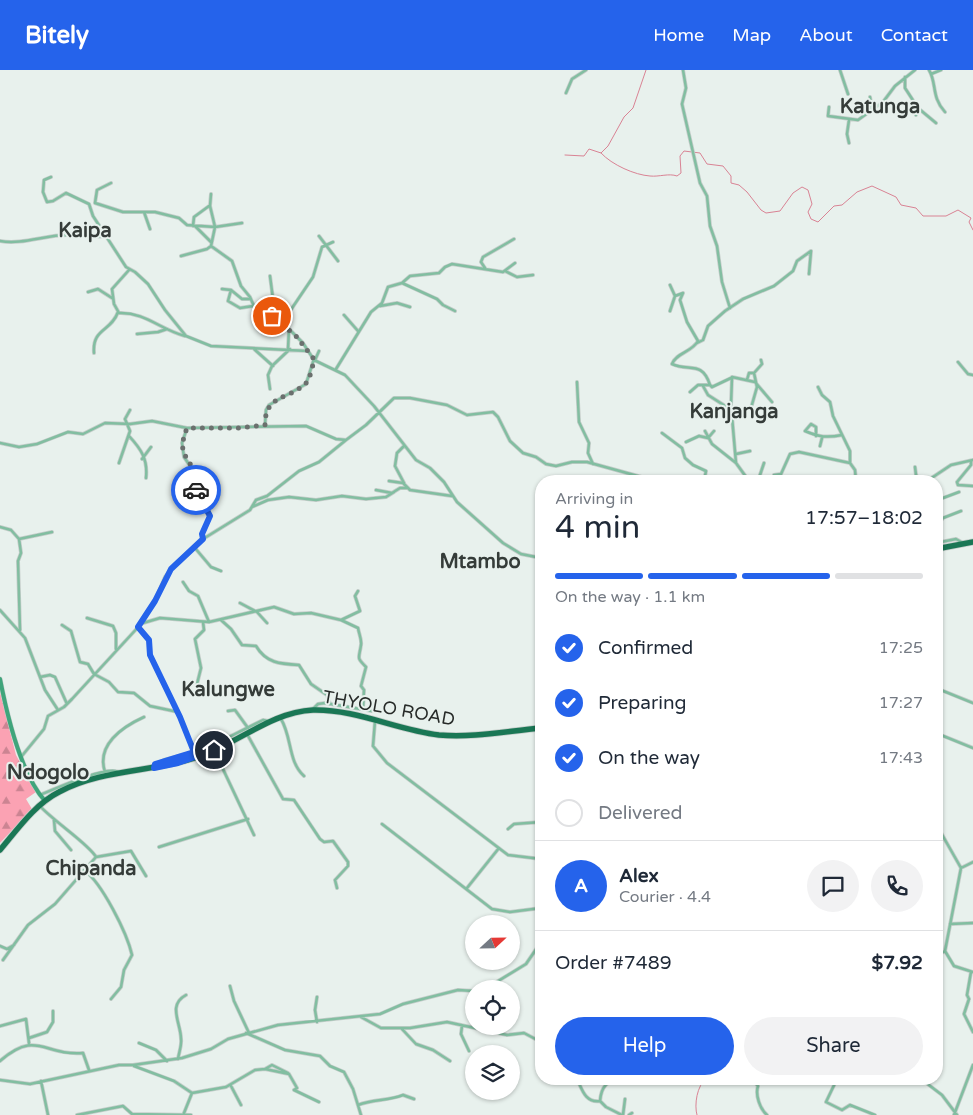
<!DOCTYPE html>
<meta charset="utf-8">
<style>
:root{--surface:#fff;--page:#f2f2f3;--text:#1f2937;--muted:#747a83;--line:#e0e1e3;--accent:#2563eb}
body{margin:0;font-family:"Varela Round",sans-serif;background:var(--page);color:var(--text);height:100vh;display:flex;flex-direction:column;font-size:19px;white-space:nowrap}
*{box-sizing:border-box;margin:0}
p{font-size:16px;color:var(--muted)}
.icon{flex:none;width:28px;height:28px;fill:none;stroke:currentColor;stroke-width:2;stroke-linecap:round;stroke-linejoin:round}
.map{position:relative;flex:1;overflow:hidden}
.drawer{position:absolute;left:535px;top:405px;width:408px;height:610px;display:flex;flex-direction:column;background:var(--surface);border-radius:20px;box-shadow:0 1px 4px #0004}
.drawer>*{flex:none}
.needle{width:32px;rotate:68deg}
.tools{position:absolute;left:465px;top:845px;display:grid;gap:10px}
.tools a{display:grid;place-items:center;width:55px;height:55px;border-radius:50%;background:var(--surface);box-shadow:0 1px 4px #0004;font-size:25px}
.pin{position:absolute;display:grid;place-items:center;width:42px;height:42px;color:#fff;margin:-21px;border:2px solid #fff;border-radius:50%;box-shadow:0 1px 5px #0007}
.courier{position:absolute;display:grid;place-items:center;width:50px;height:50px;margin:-25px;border:4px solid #2563eb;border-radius:50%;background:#fff;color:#222;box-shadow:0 1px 6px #0007}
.overview em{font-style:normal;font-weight:600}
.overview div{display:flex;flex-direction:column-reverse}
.overview{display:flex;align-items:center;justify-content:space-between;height:85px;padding:0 20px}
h1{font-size:32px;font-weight:600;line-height:38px}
.bar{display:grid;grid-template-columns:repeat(4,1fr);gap:8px 5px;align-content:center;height:60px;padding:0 20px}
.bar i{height:6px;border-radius:4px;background:var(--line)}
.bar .active{background:var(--accent)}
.bar p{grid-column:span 4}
.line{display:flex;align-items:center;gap:12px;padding:0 20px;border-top:1px solid var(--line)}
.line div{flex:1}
.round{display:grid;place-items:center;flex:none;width:52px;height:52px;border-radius:26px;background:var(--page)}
ol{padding:0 20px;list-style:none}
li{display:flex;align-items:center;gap:15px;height:55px}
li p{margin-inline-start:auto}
li .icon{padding:5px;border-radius:50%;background:var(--accent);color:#fff;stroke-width:4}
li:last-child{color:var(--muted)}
li i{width:28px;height:28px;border:2px solid var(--line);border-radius:50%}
.cta{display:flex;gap:10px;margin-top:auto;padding:10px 20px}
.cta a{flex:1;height:58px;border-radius:30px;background:var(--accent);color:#fff;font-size:20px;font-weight:600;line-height:58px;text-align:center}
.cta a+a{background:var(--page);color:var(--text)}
header{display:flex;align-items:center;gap:30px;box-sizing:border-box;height:70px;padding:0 25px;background:var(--accent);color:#fff}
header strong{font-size:24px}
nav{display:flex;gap:28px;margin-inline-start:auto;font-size:18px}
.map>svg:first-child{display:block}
.forest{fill:url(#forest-firs)}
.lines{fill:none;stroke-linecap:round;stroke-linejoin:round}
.stream{stroke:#d98394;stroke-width:1}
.street-casing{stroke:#c5cdca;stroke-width:4}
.secondary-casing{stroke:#c5cdca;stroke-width:5}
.highway-casing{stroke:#c5cdca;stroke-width:7}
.street{stroke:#82bea1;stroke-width:2.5}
.secondary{stroke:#3fa57b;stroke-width:4}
.highway{stroke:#1a7755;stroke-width:5.5}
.done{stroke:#6b706e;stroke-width:5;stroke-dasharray:0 9}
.route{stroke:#2563eb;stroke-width:6}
.labels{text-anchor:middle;stroke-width:4;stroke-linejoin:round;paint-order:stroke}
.street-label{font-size:18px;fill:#272b29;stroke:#e8f1ed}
.quarter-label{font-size:20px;font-weight:bold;fill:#353c39;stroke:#e8f1ed}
</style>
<header>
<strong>Bitely</strong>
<nav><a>Home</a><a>Map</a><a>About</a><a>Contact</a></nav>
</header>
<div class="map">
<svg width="973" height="1045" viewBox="0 0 973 1045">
<defs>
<pattern id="forest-firs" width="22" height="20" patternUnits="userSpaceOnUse" patternTransform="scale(1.25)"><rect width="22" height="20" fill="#fba2b3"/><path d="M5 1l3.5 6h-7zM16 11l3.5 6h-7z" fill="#cb8492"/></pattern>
</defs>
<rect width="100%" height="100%" fill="#e8f1ed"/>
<path class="forest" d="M0 622 16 685 36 722 26 729 32 739 0 773Z"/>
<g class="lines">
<path class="stream" d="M601 83C612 95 635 105 650 106 659 107 669 103 677 106L681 103 680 86 684 81 700 83 707 94 723 96 731 106V113L739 115 747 122 761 140 766 143 780 141 793 123 802 117 808 120 812 134 808 142 811 149 818 152 834 136 842 135 857 122 872 116 896 127 901 135 916 138 923 146H946L958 140 971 148 969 152 973 160
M565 85 584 86 589 79 601 83 608 76 624 47 633 38 646 0
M697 1045C694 1035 697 1015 706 1009"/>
<defs>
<path id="street" d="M683 0 686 18 682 34 700 113 707 126 710 156 717 176 722 212 730 238
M840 0 848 24
M929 0C937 13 931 27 945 42
M931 4 941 0
M905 7V18L918 38 916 45
M566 23 572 9 586 0
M870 27 872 39
M829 37 828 46 858 50 883 32 895 16 915 0
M918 38 936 53
M849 73 847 64 849 50
M51 107 44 110 43 122 47 132 53 131 66 123 89 134 93 146 126 197 135 202 148 214 165 240 186 266 211 276 308 281
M111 113 97 120 95 133 123 142H155L179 148 187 155 215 157 211 176
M211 124 210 136 215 157 242 153
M144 142 150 159
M193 156 194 147 209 136
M195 156 211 172
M319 166 338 191
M0 171C22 175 45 165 67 165 81 165 92 168 106 166
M181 186 207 179 211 176 232 191 241 216 250 227 256 241 272 246 287 257 303 273 314 290 345 305 374 336 416 390 430 398 444 412 457 432 503 473 521 484 541 488
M485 198 481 192 483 187 514 169
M129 200 112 219 114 234 119 243C145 242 161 260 185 266
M505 201 517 207 533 205
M270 206 273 229 287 256
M402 213 437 229 443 235 455 241
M670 215 675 226 670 241
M222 219 231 220
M88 222 98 219 112 228
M675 226 683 223 680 230 687 252 698 271C692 282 676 283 672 294 689 302 702 290 710 315H698L690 322
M250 229H242L231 220 228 231 240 238 253 236
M380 236 397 233 410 237
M344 245 358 261
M284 250 313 207 322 177 333 172
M137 264 158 262 167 259
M697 273 703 270 708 256 725 241 743 229 774 216 793 201 797 191 811 181 809 204
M254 279 273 296
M288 279 289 259
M94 283C92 258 111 262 118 242
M315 290 319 281
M958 292 968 304 973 305
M336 299 371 242 382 233 388 217 402 213 410 206 439 203 445 197 452 194 503 202 515 193
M747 310 749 303H754
M577 312 579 352 589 373 588 383 593 394
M710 315 712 317 731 308
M703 316 708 325 733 341
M818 317 822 325 830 332 833 346 850 381V393
M270 319 268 305 272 296 290 279
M733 343 751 338 757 317 754 303 762 294 761 290
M265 355 266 340 269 335 306 314 314 289
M187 358 182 373 184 387 195 403 197 423 210 446 202 464 203 469
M705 361 712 374 736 393 749 411
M662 363 682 378 685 388 693 395 706 401 704 411
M129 366C141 379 148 389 146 408
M816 366V357L811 354 805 361C819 367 827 368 842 365
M686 372 699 366 708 368 714 361
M0 373 19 377 37 374 68 362 83 364 105 353 130 354 152 351 187 358 306 356 336 369 346 370 366 355 394 328H410L447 335 467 345 493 342 498 347 510 371 523 383 536 387 546 394 556 396 572 392H587L656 411
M820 376 822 368
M736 384 750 381
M142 389 151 377
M971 391V395L957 412 958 415 973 416
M119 393 130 361 125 349 130 340
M736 393 731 335 732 307 755 312 772 332
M915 397 916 405 921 411
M774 405 781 404 790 384 799 382 850 393 855 400 856 411
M389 411 403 413 410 420 452 426
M758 411 764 393
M927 411 951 395 973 390
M404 413 395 396 397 383 404 376
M376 420 392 423 400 418H407
M936 427 943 428 959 422
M252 437 268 430 289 427 316 430 342 426 366 429 386 427 394 422
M0 457 11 460 19 469 52 462
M936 457 943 448 961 441
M19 469 21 483 18 491 20 560
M936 473 956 469 963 473
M195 478 211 497 221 501
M936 495 940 512
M183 512 189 521 198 526 209 552
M240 533 257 542 267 553
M0 540 25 568 45 620 58 640
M87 548 113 556 116 563V579
M221 550 231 559 242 575 256 576C266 593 280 594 299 595L311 614 327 625 330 634
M341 550 358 558C359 564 362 570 361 575 359 589 356 587 366 597L361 616 364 620 363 639
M143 553 160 548 209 552 274 537 294 544 311 543 341 550 360 541 355 526 358 521
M62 555 71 561 80 592 88 594 94 604 109 612 118 622 134 623 150 636 178 642
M138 557 149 570 150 585 180 647 194 682
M40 607 50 605 55 607 67 634
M197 614 201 598 195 569 204 560 203 552
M936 618 973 633
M314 638 318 634 325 633 372 641
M228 641 235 640 248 658
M281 649C292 667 288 692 304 706
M375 651 373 676 387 693 508 785 541 789
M936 663 973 678
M247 664 283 729 294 730 320 769 324 772 333 771 348 792V796L335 810 337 818
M936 671V681
M214 680 254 765
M21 687 44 659 48 646 64 637 72 629 141 554 155 531 165 507 175 494 203 469 250 440 256 430 267 426 299 401 319 392 346 370
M155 695 164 690 205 679 263 650 268 651
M105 702C96 675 122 657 144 647
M40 725C52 720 111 693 120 703
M40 736C52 750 90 775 96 787
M54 750 55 761 71 780
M382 754 492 839 510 842 541 838
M508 759 514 754 541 752
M940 761 961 798 945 881 954 896 973 902
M159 777 248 749
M961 798 973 792
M84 800C102 813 127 863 132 885L124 900 121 917 111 929
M467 818 499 778
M950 854 973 853
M0 876 7 879 14 875
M537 878V898L541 913
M936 886 945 881
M3 890 28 855 55 834 96 787 131 781 146 806
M230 916 234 931 249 963
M485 919 526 894 541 872
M969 929 964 944 973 962
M969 929 967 925 971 902
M361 947 381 958H410L447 952 507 965 524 963 541 972
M317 952 315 940 317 927
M0 956 26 949 29 973
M462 956 461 964 469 981
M401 958 416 974 433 980 450 991
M246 963 285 980 320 986 330 996 344 1002 353 1019 361 1045
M29 968 47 962 53 952V941
M139 973 156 980 167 991
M178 989C179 982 182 975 181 969 181 953 167 935 186 925
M0 991C37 959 43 986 83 983L89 1000
M134 996 174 1011 192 1023 226 1017 255 1000 265 999 289 1004 297 1018 294 1020 319 1032
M265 999 272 995 288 1003
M577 1009C582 1019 585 1033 600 1031L606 1037 622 1045
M752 1009 758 1016C755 1025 760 1039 767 1045
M837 1009 826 1032 842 1040 850 1035 875 1045
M921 1009 942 1025 957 1045
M0 1010 30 1014 119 995H133L182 988 211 979 228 969 278 955 380 944 403 934 458 920 474 921
M41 1011 48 1045
M231 1016 241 1035
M600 1031C601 1018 607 1008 621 1012V1009
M358 1035C374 1029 388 1031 403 1025L414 1029
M184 1043 192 1023
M77 1045 123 1036 132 1044 191 1045
M623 1045 625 1029
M629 1045 632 1043
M954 1045 973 995"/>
<path id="secondary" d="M0 609C7 645 21 704 45 731"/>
<path id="highway" d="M936 479 973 472
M0 780C17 760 35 734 59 722 101 699 154 702 198 687 237 674 271 642 313 640 356 639 397 660 439 665 473 668 507 661 541 658"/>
</defs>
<use href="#street" class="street-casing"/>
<use href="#secondary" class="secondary-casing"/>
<use href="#highway" class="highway-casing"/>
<use href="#street" class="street"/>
<use href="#secondary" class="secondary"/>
<use href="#highway" class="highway"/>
</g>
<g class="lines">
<path class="done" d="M196 420C194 415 197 409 195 404 186 382 177 384 187 358H240L265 355C265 324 288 330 305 314 310 310 313 295 314 289L296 266 272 246"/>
<path class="route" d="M196 420 210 446 202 464 203 469 171 499 155 531 138 557 149 570 150 585 180 647 194 682 155 694 154 698 178 693 214 680"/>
</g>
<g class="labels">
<g class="street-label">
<text transform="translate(389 638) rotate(10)" y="6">THYOLO ROAD</text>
</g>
<g class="quarter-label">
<text x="880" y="43">Katunga</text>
<text x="85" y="167">Kaipa</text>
<text x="734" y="348">Kanjanga</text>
<text x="480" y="498">Mtambo</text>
<text x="228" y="626">Kalungwe</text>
<text x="48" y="709">Ndogolo</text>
<text x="91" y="805">Chipanda</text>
</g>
</g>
</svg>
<div class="tools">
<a><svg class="needle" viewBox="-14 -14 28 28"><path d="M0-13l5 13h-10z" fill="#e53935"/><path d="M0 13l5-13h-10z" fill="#747a83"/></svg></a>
<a><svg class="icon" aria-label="locate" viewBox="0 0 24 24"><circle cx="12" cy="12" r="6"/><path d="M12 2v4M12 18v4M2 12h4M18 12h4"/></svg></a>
<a><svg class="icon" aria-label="layers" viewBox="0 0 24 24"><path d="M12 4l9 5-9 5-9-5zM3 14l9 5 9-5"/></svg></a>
</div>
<div class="pin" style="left:272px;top:246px;background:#ea580c"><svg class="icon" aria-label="bag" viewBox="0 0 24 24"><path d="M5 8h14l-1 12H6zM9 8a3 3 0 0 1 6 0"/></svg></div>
<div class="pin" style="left:214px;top:680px;background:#1f2937"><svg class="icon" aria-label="home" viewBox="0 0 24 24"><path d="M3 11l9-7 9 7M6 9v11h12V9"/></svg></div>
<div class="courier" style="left:196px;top:420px"><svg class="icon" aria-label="car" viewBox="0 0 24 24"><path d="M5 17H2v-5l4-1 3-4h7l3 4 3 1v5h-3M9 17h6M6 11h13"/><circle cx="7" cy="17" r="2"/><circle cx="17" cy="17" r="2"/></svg></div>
<section class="drawer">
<div class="overview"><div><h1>4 min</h1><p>Arriving in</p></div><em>17:57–18:02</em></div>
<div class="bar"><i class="active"></i><i class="active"></i><i class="active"></i><i></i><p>On the way · 1.1 km</p></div>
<ol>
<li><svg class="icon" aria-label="check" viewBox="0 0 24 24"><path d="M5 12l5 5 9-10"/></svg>Confirmed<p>17:25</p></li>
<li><svg class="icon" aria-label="check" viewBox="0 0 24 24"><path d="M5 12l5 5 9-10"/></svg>Preparing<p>17:27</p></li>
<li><svg class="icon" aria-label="check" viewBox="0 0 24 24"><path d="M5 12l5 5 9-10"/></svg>On the way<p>17:43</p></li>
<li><i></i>Delivered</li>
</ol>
<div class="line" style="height:90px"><b class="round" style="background:var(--accent);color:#fff">A</b><div><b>Alex</b><p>Courier · 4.4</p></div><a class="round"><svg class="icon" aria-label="chat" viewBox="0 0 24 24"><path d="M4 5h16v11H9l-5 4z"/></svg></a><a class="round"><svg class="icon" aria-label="phone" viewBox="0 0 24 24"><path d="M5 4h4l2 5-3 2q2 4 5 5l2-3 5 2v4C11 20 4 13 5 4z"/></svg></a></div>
<div class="line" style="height:65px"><div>Order #7489</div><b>$7.92</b></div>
<div class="cta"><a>Help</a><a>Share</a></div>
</section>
</div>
